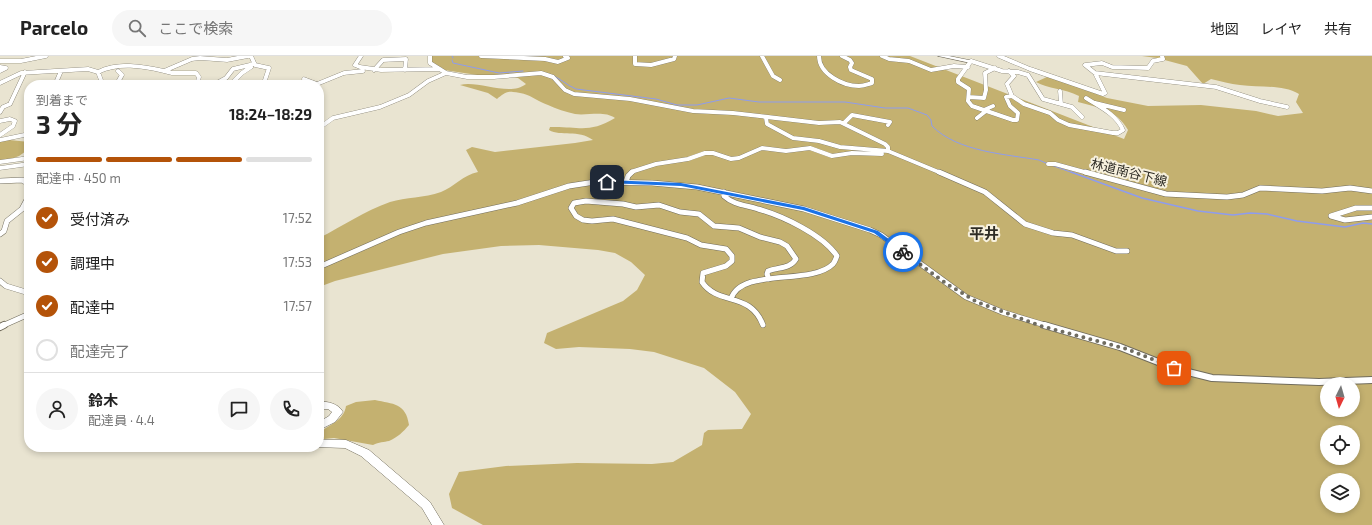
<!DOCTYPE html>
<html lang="ja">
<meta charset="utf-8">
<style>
:root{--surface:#fff;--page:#f6f6f6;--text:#222;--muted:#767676;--line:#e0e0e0;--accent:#b45309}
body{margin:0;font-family:"Exo 2","Noto Sans JP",sans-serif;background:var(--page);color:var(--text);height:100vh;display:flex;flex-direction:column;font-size:15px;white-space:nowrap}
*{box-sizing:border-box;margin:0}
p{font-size:13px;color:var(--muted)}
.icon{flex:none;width:22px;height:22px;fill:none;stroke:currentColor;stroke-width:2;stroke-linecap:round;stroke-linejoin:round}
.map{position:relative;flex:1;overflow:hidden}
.sheet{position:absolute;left:24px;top:24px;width:300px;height:372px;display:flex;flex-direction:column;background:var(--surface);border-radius:16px;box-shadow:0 2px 6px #0003}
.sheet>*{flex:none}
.needle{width:26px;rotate:185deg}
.buttons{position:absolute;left:1320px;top:321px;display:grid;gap:8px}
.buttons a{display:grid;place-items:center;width:40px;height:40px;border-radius:50%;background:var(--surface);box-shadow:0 2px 6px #0003;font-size:20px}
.pin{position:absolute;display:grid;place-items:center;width:34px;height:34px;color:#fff;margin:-17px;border-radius:8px;box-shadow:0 2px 6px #0006}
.courier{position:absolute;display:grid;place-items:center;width:40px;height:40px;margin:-20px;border:3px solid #1a73e8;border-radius:50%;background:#fff;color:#222;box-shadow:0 1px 5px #0007}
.headline em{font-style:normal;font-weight:700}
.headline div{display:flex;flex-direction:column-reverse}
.headline{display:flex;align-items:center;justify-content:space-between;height:68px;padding:0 12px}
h1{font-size:26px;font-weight:700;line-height:30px}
.bar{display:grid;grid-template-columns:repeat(4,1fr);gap:6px 4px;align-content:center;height:48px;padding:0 12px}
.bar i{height:5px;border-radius:3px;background:var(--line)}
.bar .current{background:var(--accent)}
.bar p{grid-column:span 4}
.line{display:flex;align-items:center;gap:10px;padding:0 12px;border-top:1px solid var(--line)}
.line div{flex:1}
.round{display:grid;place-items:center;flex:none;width:42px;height:42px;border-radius:21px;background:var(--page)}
ol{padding:0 12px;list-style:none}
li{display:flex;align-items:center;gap:12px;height:44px}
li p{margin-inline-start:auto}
li .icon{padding:4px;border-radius:50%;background:var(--accent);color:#fff;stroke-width:4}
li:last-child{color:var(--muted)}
li i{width:22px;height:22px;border:2px solid var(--line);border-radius:50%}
header{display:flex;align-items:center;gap:24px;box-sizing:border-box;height:56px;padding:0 20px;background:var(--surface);border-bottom:1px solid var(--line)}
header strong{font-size:19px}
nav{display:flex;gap:22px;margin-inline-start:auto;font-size:14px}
.search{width:280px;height:36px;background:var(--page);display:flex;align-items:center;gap:10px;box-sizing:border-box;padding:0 14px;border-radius:22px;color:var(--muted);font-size:15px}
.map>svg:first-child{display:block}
.green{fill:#c4b170;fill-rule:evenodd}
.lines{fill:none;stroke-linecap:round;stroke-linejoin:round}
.stream-far1{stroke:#8e9cee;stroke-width:1}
.stream{stroke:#8e9cee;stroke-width:1.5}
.street-far2-casing{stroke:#716c5c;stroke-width:4.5}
.street-far1-casing{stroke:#716c5c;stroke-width:6}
.street-casing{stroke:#716c5c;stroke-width:8}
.secondary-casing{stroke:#716c5c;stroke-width:1}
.street-far2{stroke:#fff;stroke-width:4}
.street-far1{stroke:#fff;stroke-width:5}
.street{stroke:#fff;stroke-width:6}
.secondary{fill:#fff;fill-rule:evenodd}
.route{fill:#1a73e8}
.done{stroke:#6f6c61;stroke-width:4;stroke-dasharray:0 7.2}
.labels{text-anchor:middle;stroke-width:4;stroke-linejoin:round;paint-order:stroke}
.street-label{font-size:13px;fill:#2e2c25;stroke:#f7f1de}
.quarter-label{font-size:15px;font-weight:bold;fill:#2e2c25;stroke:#f7f1de}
</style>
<header>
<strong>Parcelo</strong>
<div class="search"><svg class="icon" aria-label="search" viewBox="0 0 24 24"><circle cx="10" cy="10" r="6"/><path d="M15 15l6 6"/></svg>ここで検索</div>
<nav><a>地図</a><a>レイヤ</a><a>共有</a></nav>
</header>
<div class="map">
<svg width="1372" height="469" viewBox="0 0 1372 469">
<rect width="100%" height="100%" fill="#e9e4d1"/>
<path class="green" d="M428 0H910L1124 83 1128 74C1116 53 1099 52 1078 46L1079 40C1064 32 1048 33 1036 26L1049 20 1107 42 1148 50 1201 49 1256 55 1278 60 1303 57 1296 46 1299 38C1282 28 1259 32 1240 29 1230 28 1221 25 1211 23L1203 28 1187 10 1157 2 1142 0H1372V469H483L452 452 449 438 459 416 506 410 577 407 652 408 673 406 702 389 704 377 708 374 742 373 751 358 735 336 704 312 654 296 630 293 579 291 556 293 544 287 547 277 623 245 637 234 645 219 631 206 615 197 598 194 539 189 501 190 443 198 335 225 319 231V182C343 170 364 155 390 146 406 141 424 142 441 136 454 131 463 119 478 116L466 94 472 91 495 96 575 87 593 84C578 73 561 81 549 74L550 71C578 70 589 78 615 62 604 54 587 60 575 58 566 56 556 53 548 49 534 44 530 37 513 36 506 35 502 39 497 43L488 37 460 29C478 24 510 41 526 28L518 22 507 19 484 20 444 14 429 5ZM1327 328H1353V354H1327ZM1327 376H1353V402H1327ZM1327 424H1353V450H1327Z
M0 83 29 86V93L19 100 0 107Z
M375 344C393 348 406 347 409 369 403 376 398 381 389 385 384 386 379 386 373 389L334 382 324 383 320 376C331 368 344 364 346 350L356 346Z"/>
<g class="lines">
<path class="stream-far1" d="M452 0 453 2
M452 4 453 7 499 17 523 15
M549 18C559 21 566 29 576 33L656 43 677 49H697L729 42 759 46H845L885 52H908L927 59 931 64 932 70C958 96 1005 98 1039 104L1048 108
M1051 109 1073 117"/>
<path class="stream" d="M1071 116 1142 142 1198 155 1233 159 1250 157 1267 158 1297 165 1345 171 1363 167 1372 168"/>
<defs>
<path id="street-far2" d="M251 0 255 9 269 12 264 27
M361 0 355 9 360 11 381 14 440 13
M430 0V7L446 17 467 21H494L541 17 553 21 565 34 574 38 630 43 693 55 733 57 819 67 840 66 885 88 888 91V95
M481 0 545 3 558 6 568 2 565 0
M635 0V8L651 9 674 3 675 0
M762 0 773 20 780 24
M819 0C819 18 843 30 859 30 864 30 868 28 872 27V23L851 14 850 11 852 7 850 4 842 0
M882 0 889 3 909 5 931 14 954 10 968 11
M999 0 1030 13 1103 38 1105 37 1095 17 1085 9 1102 7 1112 11 1148 12 1153 5 1163 3 1162 0
M0 5H21L46 0
M0 11 6 12 0 15
M374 14 383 4 406 3 405 14
M118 15 122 19 119 24 125 29
M1009 15 1014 20 1007 28 1012 40
M98 16C119 6 142 10 164 15
M1095 17 1216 31 1260 45 1287 51
M304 23 317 28 344 17 363 15
M0 27 21 17 88 13 98 16 101 24 98 29
M55 29 61 15
M206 29 198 25 199 21 196 17H172L164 15 192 3 200 2 227 4 248 0
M213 29 226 22 233 13 254 8
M240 29 232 27 242 17 251 11
M1060 35 1061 48
M969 41 984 42 986 34 985 17 995 12
M1095 47 1124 54
M984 54 993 50
M0 56 3 51 10 48 25 16
M1082 61 1072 51 1043 43 1028 19 1018 16 1002 15 971 5 958 23V26L969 33 968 45 972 50 1013 64H1017L1018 57 1010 50 1006 41 1012 40 1024 48 1050 57 1058 64 1069 69 1113 77H1118L1123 74C1116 58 1100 51 1086 42
M766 62 767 68 793 82 819 85 840 91 888 95 941 117
M977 62 986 55
M0 65 10 63 15 65 13 70 0 79
M844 67 852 59 890 66 888 69
M319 72 333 62 380 51 409 39 428 25 446 17
M0 84 29 78
M0 106 29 102
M1048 108H1055L1088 117
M0 112 29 108
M631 117 634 115 656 108 688 103 705 97H713L731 103 739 102 762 92 786 95 810 92 832 100 852 97 882 98"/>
<path id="street-far1" d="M939 116 985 136 1025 168 1053 177 1072 179 1116 195H1127
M1085 116 1166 138 1227 141 1243 139 1260 132 1322 135 1350 132 1372 135
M0 125 22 124 29 128
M626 126 628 120 632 116
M724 136V140C734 149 746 149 758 153 783 160 823 179 837 200 836 202 835 206 833 208 811 230 741 211 731 243
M1372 152H1356L1331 160 1345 164 1372 161
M0 178 4 175 7 165 22 153 29 140
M319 211 399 176 426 167 517 147 569 130 595 126 652 127 697 131 804 153 870 174 881 179 966 241 1002 256 1048 270
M0 225 6 230 29 237
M763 269C750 235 718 250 702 226L703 217 726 210 732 205V200L726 193 701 189 687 182 613 163 592 165 583 164 576 160 571 152 574 147 586 145 623 148 636 151 659 149 680 156 699 158 714 170 739 172 760 181 780 186 787 190 796 203C790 213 778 211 768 215L767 218 769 223
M2 270 29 258"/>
<path id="street" d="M1044 269 1120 291 1176 313 1212 322 1319 326 1372 324
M0 271 4 269"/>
<path id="secondary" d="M938 0H949L974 5 971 7Z
M319 345C328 346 338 347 343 356L335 366 319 374V366L329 360 332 356 328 353H319Z
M319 384H346L369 394 430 446 444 469H432L422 452 361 400 345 392 316 391H319Z"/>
</defs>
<use href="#street-far2" class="street-far2-casing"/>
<use href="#street-far1" class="street-far1-casing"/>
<use href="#street" class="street-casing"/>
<use href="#secondary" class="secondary-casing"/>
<use href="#street-far2" class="street-far2"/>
<use href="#street-far1" class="street-far1"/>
<use href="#street" class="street"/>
<use href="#secondary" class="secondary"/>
</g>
<path class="route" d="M607 124 681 127 804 151 878 175 906 196 901 197 874 177 803 154 681 130 606 127 605 126Z"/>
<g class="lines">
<path class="done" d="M903 196 947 228 977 246 1041 270 1127 293 1174 312"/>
</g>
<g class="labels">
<g class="street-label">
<text transform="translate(1129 116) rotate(14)" y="5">林道南谷下線</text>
</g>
<g class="quarter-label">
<text x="984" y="183">平井</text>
</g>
</g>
</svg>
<div class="buttons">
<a><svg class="needle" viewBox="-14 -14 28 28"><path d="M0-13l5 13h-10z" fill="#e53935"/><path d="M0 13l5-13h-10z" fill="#767676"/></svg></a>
<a><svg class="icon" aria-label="locate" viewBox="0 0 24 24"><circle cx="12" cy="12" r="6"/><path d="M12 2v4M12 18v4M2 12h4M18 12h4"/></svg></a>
<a><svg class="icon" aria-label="layers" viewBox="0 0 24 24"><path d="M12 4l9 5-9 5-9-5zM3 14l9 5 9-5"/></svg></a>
</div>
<div class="pin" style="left:1174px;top:312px;background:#ea580c"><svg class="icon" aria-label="bag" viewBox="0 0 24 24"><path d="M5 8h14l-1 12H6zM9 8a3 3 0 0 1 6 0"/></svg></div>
<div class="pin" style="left:607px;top:126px;background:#1f2937"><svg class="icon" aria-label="home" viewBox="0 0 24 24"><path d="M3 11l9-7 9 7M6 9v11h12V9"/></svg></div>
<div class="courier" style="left:903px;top:196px"><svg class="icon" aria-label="bike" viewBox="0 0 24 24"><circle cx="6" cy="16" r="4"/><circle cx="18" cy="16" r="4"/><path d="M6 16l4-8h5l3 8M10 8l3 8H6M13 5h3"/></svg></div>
<section class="sheet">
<div class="headline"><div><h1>3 分</h1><p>到着まで</p></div><em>18:24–18:29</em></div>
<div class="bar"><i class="current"></i><i class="current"></i><i class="current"></i><i></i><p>配達中 · 450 m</p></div>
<ol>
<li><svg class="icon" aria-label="check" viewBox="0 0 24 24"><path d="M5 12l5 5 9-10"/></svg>受付済み<p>17:52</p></li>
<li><svg class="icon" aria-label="check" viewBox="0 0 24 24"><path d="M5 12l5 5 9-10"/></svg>調理中<p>17:53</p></li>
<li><svg class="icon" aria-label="check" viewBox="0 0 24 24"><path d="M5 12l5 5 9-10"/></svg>配達中<p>17:57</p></li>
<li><i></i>配達完了</li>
</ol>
<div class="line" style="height:72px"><a class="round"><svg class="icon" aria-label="person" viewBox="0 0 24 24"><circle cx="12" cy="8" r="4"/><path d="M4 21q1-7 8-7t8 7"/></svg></a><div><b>鈴木</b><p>配達員 · 4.4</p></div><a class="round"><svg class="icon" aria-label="chat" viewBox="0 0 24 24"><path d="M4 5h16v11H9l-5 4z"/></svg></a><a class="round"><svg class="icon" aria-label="phone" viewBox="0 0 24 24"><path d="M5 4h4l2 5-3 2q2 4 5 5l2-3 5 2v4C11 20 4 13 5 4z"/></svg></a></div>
</section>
</div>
